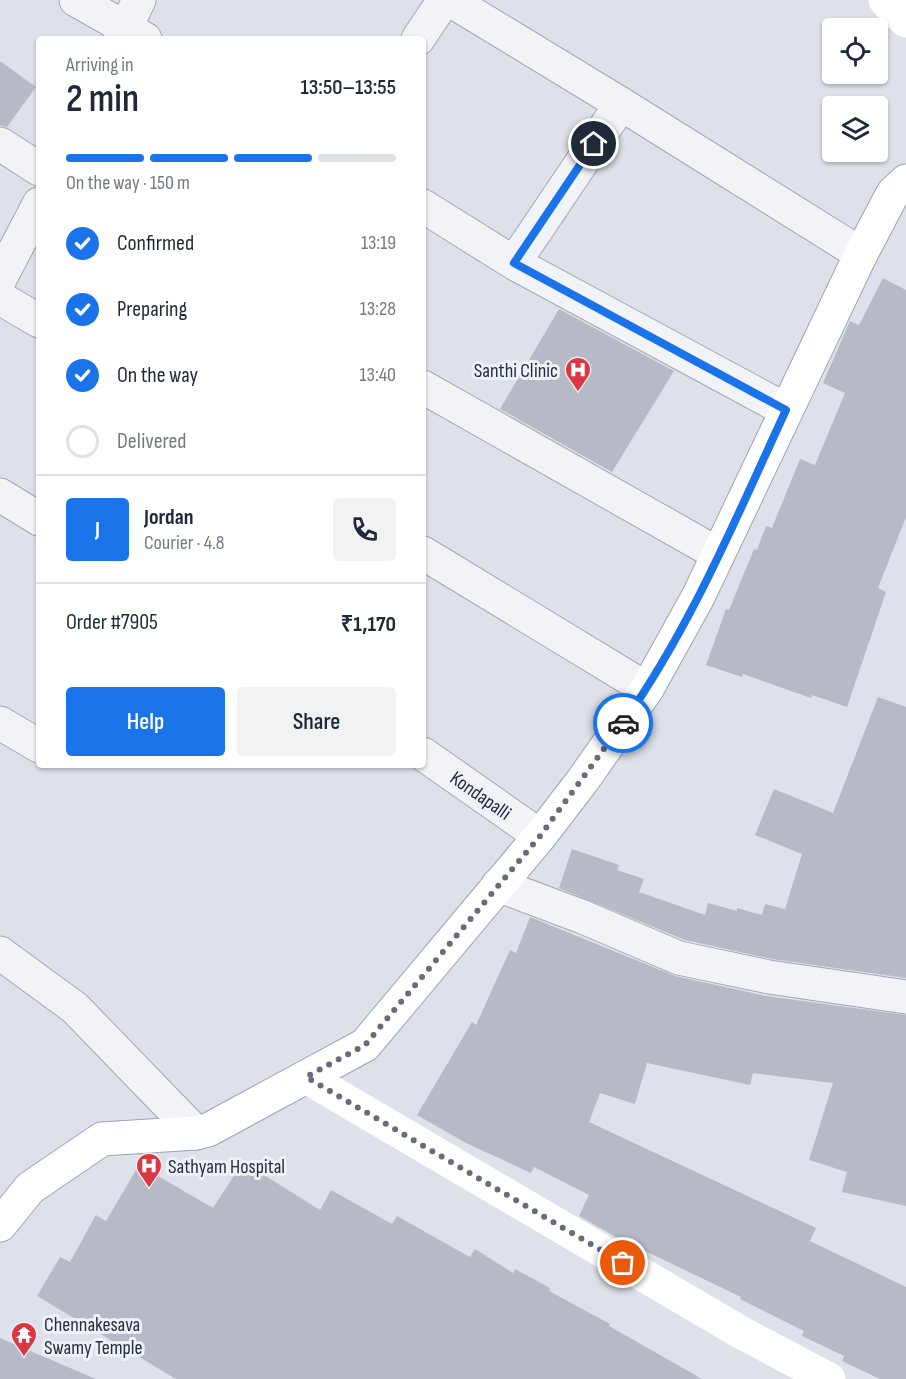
<!DOCTYPE html>
<meta charset="utf-8">
<style>
:root{--surface:#fff;--page:#f2f2f3;--text:#1f2937;--muted:#747a83;--line:#e0e1e3;--accent:#1a73e8}
body{margin:0;font-family:"Sofia Sans Condensed",sans-serif;background:var(--page);color:var(--text);height:100vh;display:flex;flex-direction:column;font-size:22px;white-space:nowrap}
*{box-sizing:border-box;margin:0}
p{font-size:20px;color:var(--muted)}
.icon{flex:none;width:33px;height:33px;fill:none;stroke:currentColor;stroke-width:2;stroke-linecap:round;stroke-linejoin:round}
.map{position:relative;flex:1;overflow:hidden}
.sheet{position:absolute;left:36px;top:36px;width:390px;height:732px;display:flex;flex-direction:column;background:var(--surface);border-radius:6px;box-shadow:0 2px 4px #0004}
.sheet>*{flex:none}
.fabs{position:absolute;left:822px;top:18px;display:grid;gap:12px}
.fabs a{display:grid;place-items:center;width:66px;height:66px;border-radius:6px;background:var(--surface);box-shadow:0 2px 4px #0004;font-size:30px}
.pin{position:absolute;display:grid;place-items:center;width:51px;height:51px;color:#fff;margin:-26px;border:3px solid #fff;border-radius:50%;box-shadow:0 2px 6px #0007}
.courier{position:absolute;display:grid;place-items:center;width:60px;height:60px;margin:-30px;border:4px solid #1a73e8;border-radius:50%;background:#fff;color:#222;box-shadow:0 2px 8px #0007}
.headline em{font-style:normal;font-weight:600}
.headline div{display:flex;flex-direction:column-reverse}
.headline{display:flex;align-items:center;justify-content:space-between;height:102px;padding:0 30px}
h1{font-size:39px;font-weight:600;line-height:45px}
.bar{display:grid;grid-template-columns:repeat(4,1fr);gap:9px 6px;align-content:center;height:72px;padding:0 30px}
.bar i{height:8px;border-radius:4px;background:var(--line)}
.bar .current{background:var(--accent)}
.bar p{grid-column:span 4}
.line{display:flex;align-items:center;gap:15px;padding:0 30px;border-top:2px solid var(--line)}
.line div{flex:1}
.round{display:grid;place-items:center;flex:none;width:63px;height:63px;border-radius:6px;background:var(--page)}
ol{padding:0 30px;list-style:none}
li{display:flex;align-items:center;gap:18px;height:66px}
li p{margin-inline-start:auto}
li .icon{padding:6px;border-radius:50%;background:var(--accent);color:#fff;stroke-width:4}
li:last-child{color:var(--muted)}
li i{width:33px;height:33px;border:3px solid var(--line);border-radius:50%}
.button{display:flex;gap:12px;margin-top:auto;padding:12px 30px}
.button a{flex:1;height:69px;border-radius:6px;background:var(--accent);color:#fff;font-size:24px;font-weight:600;line-height:69px;text-align:center}
.button a+a{background:var(--page);color:var(--text)}
.map>svg:first-child{display:block}
.building{fill:#b5bac6}
.lines{fill:none;stroke-linecap:round;stroke-linejoin:round}
.street-casing{stroke:#a3a7b3;stroke-width:35}
.primary-casing{stroke:#9ca4b6;stroke-width:35}
.street{stroke:#f1f3f7;stroke-width:33}
.secondary{stroke:#fff;stroke-width:33}
.primary{stroke:#fff;stroke-width:33}
.done{stroke:#666c7c;stroke-width:6;stroke-dasharray:0 10.8}
.route{stroke:#1a73e8;stroke-width:8}
.labels{text-anchor:middle;stroke-width:6;stroke-linejoin:round;paint-order:stroke}
.poi-label{font-size:20px;fill:#262d41;stroke:#eef1f6;text-anchor:start}
.street-label{font-size:20px;fill:#262d41;stroke:#eef1f6}
</style>
<div class="map">
<svg width="906" height="1379" viewBox="0 0 906 1379">
<rect width="100%" height="100%" fill="#dee1e9"/>
<path class="building" d="M0 61 36 87 7 127 0 125Z
M883 278 906 290V517L878 588 886 592 847 707 812 695 811 698 743 674 742 677 706 665 726 609 729 610 754 549 757 550 766 526 772 528 800 459 815 465 845 393 823 383 850 321 859 325Z
M559 309 674 371 612 472 500 409Z
M878 697 906 707V978L772 959 685 940 559 888 572 849 619 865 617 870 644 879 639 892 705 915 708 903 737 911V908L762 915 765 904 785 909 802 854 755 835 774 789 833 813Z
M530 917 675 976 766 996 906 1015V1206L842 1192 847 1172 809 1160 833 1083 753 1073 750 1085 647 1063 635 1104 600 1093 589 1122 816 1228 810 1241 906 1287V1379H880L842 1361 844 1356 802 1336 804 1331 740 1299 741 1297 616 1237 579 1216 589 1195 534 1167 531 1173 466 1143 417 1115 472 1022 476 1025 510 950 516 953Z
M243 1162 320 1210 331 1190 392 1224 397 1216 470 1257 475 1249 513 1273 515 1269 550 1288 549 1291 610 1324 609 1326 702 1379H176L37 1296 60 1257 70 1262 96 1215 106 1221 139 1165 213 1208Z
M0 1338 96 1379H0Z"/>
<g class="lines">
<defs>
<path id="street" d="M76 0 145 39
M450 0 621 104 861 254
M120 39 139 0
M418 39 444 0
M0 144 39 169
M423 206 514 263 786 410
M514 263 621 104
M0 279 39 204
M0 298 39 321
M423 387 718 554
M0 495 39 519
M423 553 647 689
M0 723 39 746
M423 754 540 836
M498 885 583 917 679 958 769 977 906 997
M0 953 75 1008 196 1133"/>
<path id="primary" d="M0 1225 30 1188 102 1139 196 1133 208 1130 365 1045 540 836 583 780 647 689 698 597 861 254 893 193 906 181"/>
</defs>
<use href="#street" class="street-casing"/>
<use href="#primary" class="primary-casing"/>
<use href="#street" class="street"/>
<path class="secondary" d="M885 0 906 21
M306 1077 742 1333 829 1379"/>
<use href="#primary" class="primary"/>
</g>
<g class="lines">
<path class="done" d="M623 723 540 836 365 1045 306 1077 623 1263"/>
<path class="route" d="M594 144 514 263 786 410C737 516 691 627 623 723"/>
</g>
<defs>
<symbol id="hospital-pin" viewBox="-11 -11 22 30"><path d="M0 17L-7.5 6A9.5 9.5 0 1 1 7.5 6Z" fill="#da3742" stroke="#eef1f6"/><path d="M-5-5h3v3.5h4V-5h3V5h-3V1.5h-4V5h-3Z" fill="#fff"/></symbol>
<symbol id="temple-pin" viewBox="-11 -11 22 30"><path d="M0 17L-7.5 6A9.5 9.5 0 1 1 7.5 6Z" fill="#da3742" stroke="#eef1f6"/><path d="M0-6L5-2H3V0L6.5 2.5H4V6H1.5V3h-3V6H-4V2.5H-6.5L-3 0V-2H-5Z" fill="#fff"/></symbol>
</defs>
<g fill-rule="evenodd">
<use href="#hospital-pin" x="563" y="355" width="30" height="40"/>
<use href="#hospital-pin" x="134" y="1151" width="30" height="40"/>
<use href="#temple-pin" x="9" y="1320" width="30" height="40"/>
</g>
<g class="labels">
<g class="poi-label">
<text x="558" y="377" text-anchor="end">Santhi Clinic</text>
<text x="168" y="1173">Sathyam Hospital</text>
<text x="44" y="1331">Chennakesava<tspan x="44" dy="23">Swamy Temple</tspan></text>
</g>
<g class="street-label">
<text transform="translate(481 795) rotate(35)" y="7">Kondapalli</text>
</g>
</g>
</svg>
<div class="fabs">
<a><svg class="icon" aria-label="locate" viewBox="0 0 24 24"><circle cx="12" cy="12" r="6"/><path d="M12 2v4M12 18v4M2 12h4M18 12h4"/></svg></a>
<a><svg class="icon" aria-label="layers" viewBox="0 0 24 24"><path d="M12 4l9 5-9 5-9-5zM3 14l9 5 9-5"/></svg></a>
</div>
<div class="pin" style="left:623px;top:1263px;background:#ea580c"><svg class="icon" aria-label="bag" viewBox="0 0 24 24"><path d="M5 8h14l-1 12H6zM9 8a3 3 0 0 1 6 0"/></svg></div>
<div class="pin" style="left:594px;top:144px;background:#1f2937"><svg class="icon" aria-label="home" viewBox="0 0 24 24"><path d="M3 11l9-7 9 7M6 9v11h12V9"/></svg></div>
<div class="courier" style="left:623px;top:723px"><svg class="icon" aria-label="car" viewBox="0 0 24 24"><path d="M5 17H2v-5l4-1 3-4h7l3 4 3 1v5h-3M9 17h6M6 11h13"/><circle cx="7" cy="17" r="2"/><circle cx="17" cy="17" r="2"/></svg></div>
<section class="sheet">
<div class="headline"><div><h1>2 min</h1><p>Arriving in</p></div><em>13:50–13:55</em></div>
<div class="bar"><i class="current"></i><i class="current"></i><i class="current"></i><i></i><p>On the way · 150 m</p></div>
<ol>
<li><svg class="icon" aria-label="check" viewBox="0 0 24 24"><path d="M5 12l5 5 9-10"/></svg>Confirmed<p>13:19</p></li>
<li><svg class="icon" aria-label="check" viewBox="0 0 24 24"><path d="M5 12l5 5 9-10"/></svg>Preparing<p>13:28</p></li>
<li><svg class="icon" aria-label="check" viewBox="0 0 24 24"><path d="M5 12l5 5 9-10"/></svg>On the way<p>13:40</p></li>
<li><i></i>Delivered</li>
</ol>
<div class="line" style="height:108px"><b class="round" style="background:var(--accent);color:#fff">J</b><div><b>Jordan</b><p>Courier · 4.8</p></div><a class="round"><svg class="icon" aria-label="phone" viewBox="0 0 24 24"><path d="M5 4h4l2 5-3 2q2 4 5 5l2-3 5 2v4C11 20 4 13 5 4z"/></svg></a></div>
<div class="line" style="height:78px"><div>Order #7905</div><b>₹1,170</b></div>
<div class="button"><a>Help</a><a>Share</a></div>
</section>
</div>
